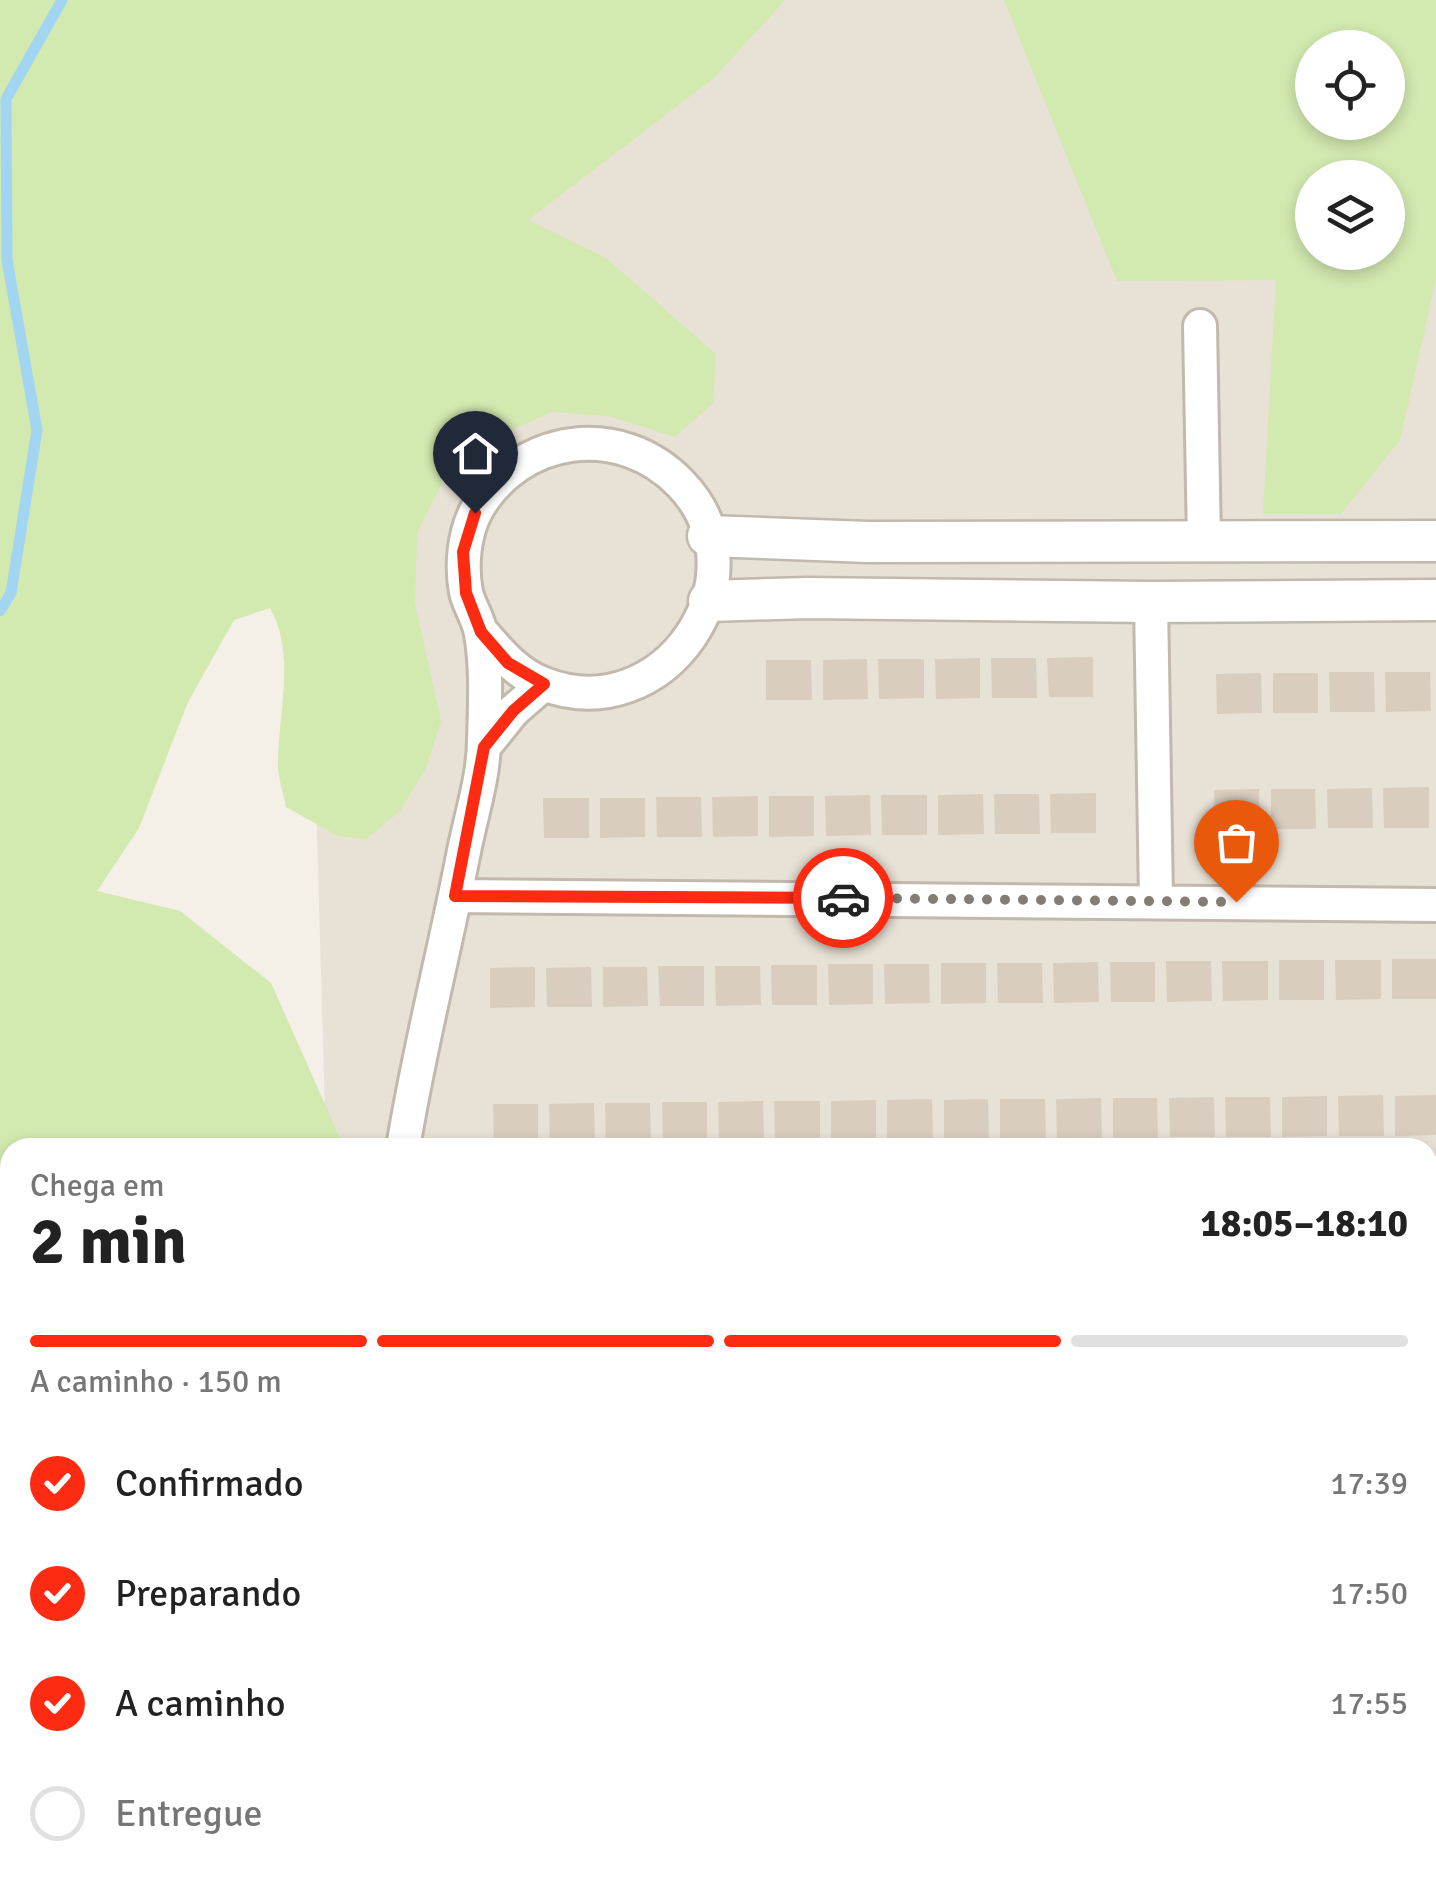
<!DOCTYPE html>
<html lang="pt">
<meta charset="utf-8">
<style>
:root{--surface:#fff;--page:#f2f2f2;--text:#222;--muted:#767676;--line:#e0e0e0;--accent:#fe2b13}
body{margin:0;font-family:Signika,sans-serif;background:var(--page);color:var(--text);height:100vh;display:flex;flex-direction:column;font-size:38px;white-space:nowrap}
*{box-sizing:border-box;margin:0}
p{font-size:32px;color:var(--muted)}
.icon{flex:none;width:55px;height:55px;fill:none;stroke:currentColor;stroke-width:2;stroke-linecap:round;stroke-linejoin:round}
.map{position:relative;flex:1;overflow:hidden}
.drawer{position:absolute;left:0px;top:1138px;width:1438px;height:752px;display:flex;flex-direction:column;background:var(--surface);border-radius:30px 30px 0 0;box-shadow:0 5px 15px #0003}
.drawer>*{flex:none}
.controls{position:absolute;left:1295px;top:30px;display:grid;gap:20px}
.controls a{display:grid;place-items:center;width:110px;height:110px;border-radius:50%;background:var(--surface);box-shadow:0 5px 15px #0003;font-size:50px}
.pin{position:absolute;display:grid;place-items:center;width:85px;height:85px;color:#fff;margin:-102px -42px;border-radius:50% 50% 50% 0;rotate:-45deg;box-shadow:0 0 10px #0007}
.pin .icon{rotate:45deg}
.courier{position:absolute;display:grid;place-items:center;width:100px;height:100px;margin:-50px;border:8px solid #fe2b13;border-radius:50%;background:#fff;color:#222;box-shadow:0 2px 12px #0007}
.headline em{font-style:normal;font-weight:800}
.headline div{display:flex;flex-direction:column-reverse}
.headline{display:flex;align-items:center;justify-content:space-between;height:170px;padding:0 30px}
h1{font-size:65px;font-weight:800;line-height:75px}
.bar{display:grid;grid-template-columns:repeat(4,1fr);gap:15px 10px;align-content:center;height:120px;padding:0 30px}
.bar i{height:12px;border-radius:8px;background:var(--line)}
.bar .selected{background:var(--accent)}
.bar p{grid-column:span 4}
ol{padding:0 30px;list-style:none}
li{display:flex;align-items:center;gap:30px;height:110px}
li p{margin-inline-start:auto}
li .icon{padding:10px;border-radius:50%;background:var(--accent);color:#fff;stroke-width:4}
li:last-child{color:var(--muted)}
li i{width:55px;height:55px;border:5px solid var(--line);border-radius:50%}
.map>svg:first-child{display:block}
.residential{fill:#e8e1d5;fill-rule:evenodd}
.green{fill:#d2e9af;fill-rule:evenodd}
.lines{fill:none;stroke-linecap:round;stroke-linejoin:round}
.stream{stroke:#a2d5f2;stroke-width:11}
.building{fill:#d9cdbf}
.minor-casing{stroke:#c2b9ac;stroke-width:38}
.tertiary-casing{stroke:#c2b9ac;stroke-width:45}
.minor{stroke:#fff;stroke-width:32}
.tertiary{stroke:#fff;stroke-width:40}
.done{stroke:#847d74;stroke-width:10;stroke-dasharray:0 18}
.route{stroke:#fe2b13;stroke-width:12}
</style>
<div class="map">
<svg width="1436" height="1888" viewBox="0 0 1436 1888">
<rect width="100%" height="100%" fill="#f4efe7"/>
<path class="residential" d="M495 0H1436V1888H347V1880H1428V1148L326 1147 303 343ZM1312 48H1388V122H1312ZM1312 178H1388V252H1312Z"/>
<path class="green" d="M0 0H785L715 77 528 220 606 258 716 354 713 403 675 437 609 416 552 412 489 440 447 473 417 533 415 603 441 721 426 768 400 811 366 839 338 836 286 807C284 795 279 781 278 769 277 717 297 655 270 608L234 620 188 702 139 828 97 891 180 911 271 983 344 1147 10 1148V1880H159L167 1888H0Z
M1004 0H1436V279L1400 440 1341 514H1263L1276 280 1117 281ZM1312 48H1388V122H1312ZM1312 178H1388V252H1312Z"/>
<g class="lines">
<path class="stream" d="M0 611 11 593 37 430 7 260 6 99 62 0"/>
</g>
<path class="building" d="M1093 657V697H1049L1047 658Z
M980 658V698L936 699 935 659Z
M991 658H1036L1037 698H992Z
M867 659 868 699 823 700V660Z
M878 659H924V698L879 699Z
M766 660H811L812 700H766Z
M1329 672H1374L1375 712H1330Z
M1385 672H1430L1431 711 1386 712Z
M1261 673 1262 713 1217 714 1216 674Z
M1273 673H1318V713H1273Z
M1429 787V828H1384L1383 788Z
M1372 788 1373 828H1328L1327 789Z
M1259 789 1260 829H1215L1214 790Z
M1271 789H1315L1316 829H1271Z
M1096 793V833H1051L1050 794Z
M983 794 984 834 938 835V795Z
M994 794H1039L1040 834H995Z
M870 795 871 835 826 836 825 796Z
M881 795H927V835H882Z
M758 796V836L713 837 712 797Z
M769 796H814V836L769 837Z
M656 797H701L702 837H657Z
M543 798H589V838H544Z
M600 798H645V837L600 838Z
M1392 959H1436V999H1392Z
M1279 960H1324V1000H1279Z
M1335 960H1381V999L1336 1000Z
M1166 961H1211L1212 1001 1167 1002Z
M1222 961H1268V1000L1223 1001Z
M1098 962 1099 1002 1054 1003 1053 963Z
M1110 962H1155V1002H1111Z
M941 963H986V1003L941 1004Z
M997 963H1042L1043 1003H998Z
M828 964H873V1004L829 1005Z
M884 964H929L930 1003 885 1004Z
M771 965H817V1005H772Z
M658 966H704V1006H660Z
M715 966H760L761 1005 716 1006Z
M535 967V1007L490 1008V968Z
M591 967 592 1007H547L546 968Z
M603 967H647L648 1006 603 1007Z
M1383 1095 1384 1136H1339L1338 1096Z
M1436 1095V1135L1395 1136V1096Z
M1327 1096V1136L1282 1137V1097Z
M1214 1097 1215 1137H1170L1169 1098Z
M1225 1097H1270L1271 1137H1226Z
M1101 1098 1102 1138 1057 1139 1056 1099Z
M1113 1098H1157L1158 1138H1113Z
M932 1099 933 1140H887V1100Z
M988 1099 989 1140H944V1100Z
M1000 1099H1045L1046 1139H1000Z
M876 1100V1140L831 1141V1101Z
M763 1101 764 1141H719L718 1102Z
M774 1101H820V1141H775Z
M662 1102H707V1142L663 1143Z
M594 1103 595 1143 550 1144 549 1104Z
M605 1103H650L651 1143H606Z
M493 1104H538V1144H494Z
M1428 1263H1436V1304H1428Z
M1428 1384H1436V1424H1428Z
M1428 1550H1436V1590H1428Z
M1428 1687H1436V1727H1428Z
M1428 1852H1436V1888H1399V1880H1428Z
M554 1880H599V1888H554Z
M610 1880H655V1888H610Z
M666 1880H711L712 1888H667Z
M723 1880H768V1888H723Z
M779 1880H824V1888H779Z
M835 1880H881V1888H836Z
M892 1880H937V1888H892Z
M948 1880H993V1888H948Z
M1004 1880H1050V1888H1004Z
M1061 1880H1106V1888H1061Z
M1117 1880H1162V1888H1117Z
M1173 1880H1219V1888H1174Z
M1230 1880H1275V1888H1230Z
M1287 1880H1332V1888H1287Z
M1343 1880H1388V1888H1343Z"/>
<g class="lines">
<defs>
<path id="minor" d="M1200 326 1204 541
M1151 602 1156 900
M484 747 513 711 544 684
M455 896 1436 905
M403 1148C419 1048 445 950 464 851 471 816 484 776 484 740 485 705 487 668 481 634 479 619 469 606 466 592 461 566 464 534 476 511 518 435 620 420 681 484 769 576 664 731 544 684 517 674 499 652 481 631
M1428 1212H1436
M1428 1506H1436
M1428 1797H1436
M497 1880 501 1888"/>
<path id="tertiary" d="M708 536 868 542 1436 541
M709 601 807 598 1151 602 1436 600"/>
</defs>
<use href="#minor" class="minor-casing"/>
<use href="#tertiary" class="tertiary-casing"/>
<use href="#minor" class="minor"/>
<use href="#tertiary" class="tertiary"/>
</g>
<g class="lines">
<path class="done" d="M843 898 1236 902"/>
<path class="route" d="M475 513 463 552 466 593 481 632 508 663 544 684 513 711 484 747 455 896 843 898"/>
</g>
</svg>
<div class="controls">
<a><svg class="icon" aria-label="locate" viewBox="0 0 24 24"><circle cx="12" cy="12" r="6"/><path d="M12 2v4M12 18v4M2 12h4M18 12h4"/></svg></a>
<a><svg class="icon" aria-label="layers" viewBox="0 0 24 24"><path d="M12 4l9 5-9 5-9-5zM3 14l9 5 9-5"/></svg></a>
</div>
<div class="pin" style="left:1236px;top:902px;background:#ea580c"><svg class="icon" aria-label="bag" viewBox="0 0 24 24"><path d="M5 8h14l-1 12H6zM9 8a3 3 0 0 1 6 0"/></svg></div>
<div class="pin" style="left:475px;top:513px;background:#1f2937"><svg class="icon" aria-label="home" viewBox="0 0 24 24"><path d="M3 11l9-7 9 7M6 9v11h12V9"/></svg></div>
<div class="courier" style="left:843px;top:898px"><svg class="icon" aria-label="car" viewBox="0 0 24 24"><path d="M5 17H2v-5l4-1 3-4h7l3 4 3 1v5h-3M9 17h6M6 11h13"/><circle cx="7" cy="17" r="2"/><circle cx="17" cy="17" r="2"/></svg></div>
<section class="drawer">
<div class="headline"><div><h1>2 min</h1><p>Chega em</p></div><em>18:05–18:10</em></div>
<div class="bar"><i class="selected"></i><i class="selected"></i><i class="selected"></i><i></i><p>A caminho · 150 m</p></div>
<ol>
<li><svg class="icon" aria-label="check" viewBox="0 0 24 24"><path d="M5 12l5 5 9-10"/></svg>Confirmado<p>17:39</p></li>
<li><svg class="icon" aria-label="check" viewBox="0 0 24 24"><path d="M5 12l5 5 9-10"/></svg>Preparando<p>17:50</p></li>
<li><svg class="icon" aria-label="check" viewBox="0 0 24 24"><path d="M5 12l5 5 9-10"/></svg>A caminho<p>17:55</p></li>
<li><i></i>Entregue</li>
</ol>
</section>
</div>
